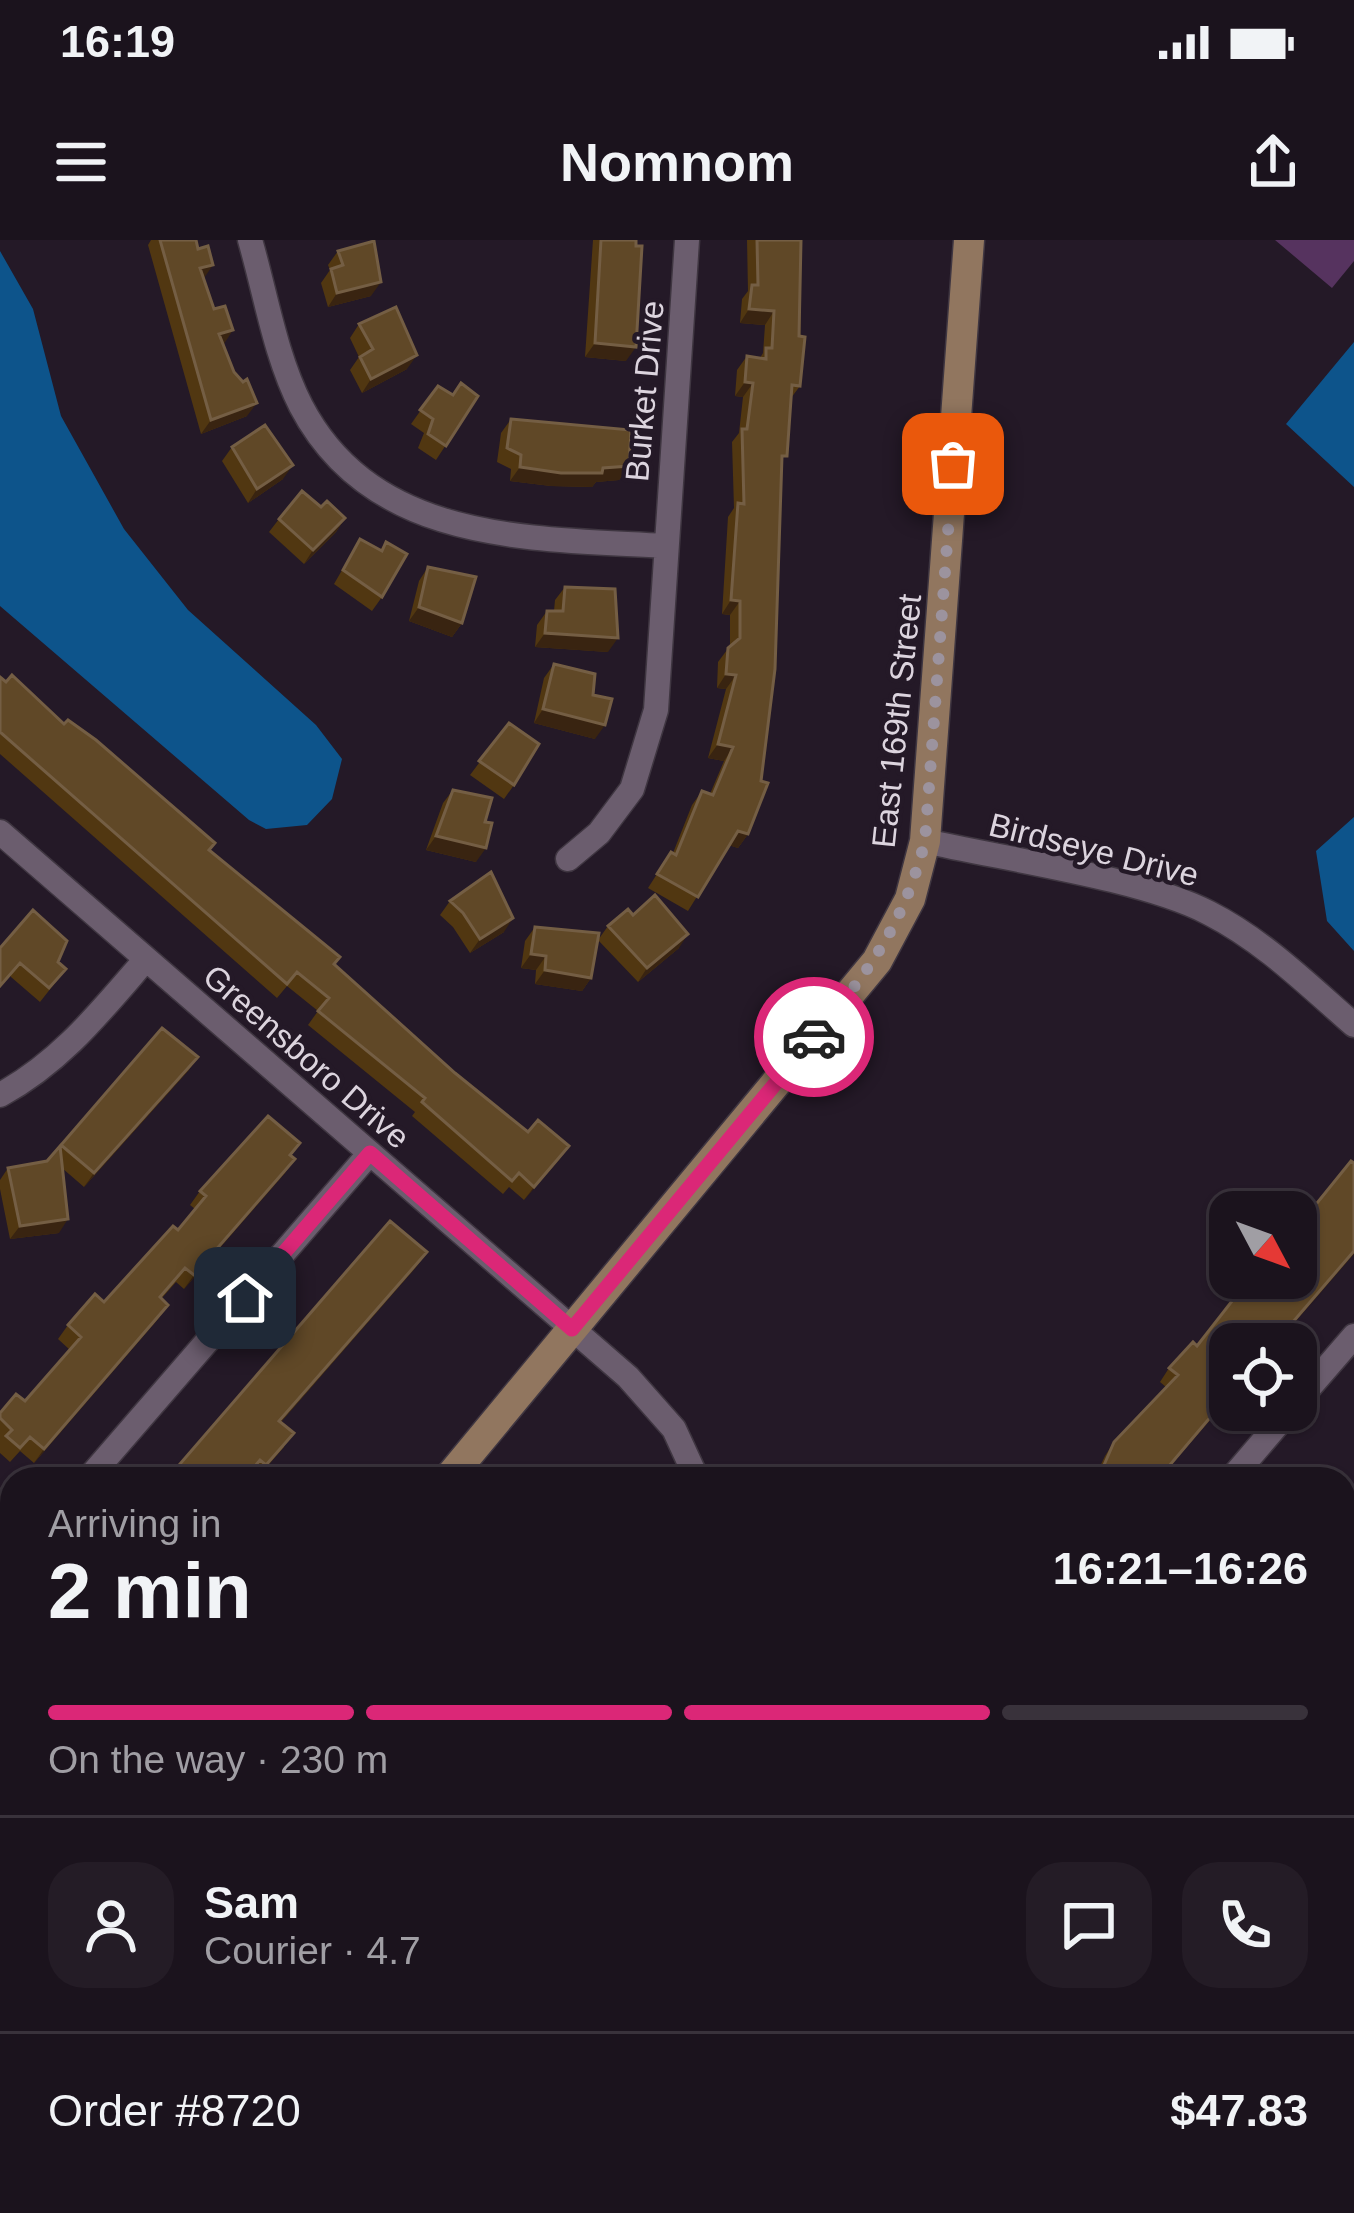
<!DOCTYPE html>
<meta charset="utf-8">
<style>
:root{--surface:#1b131d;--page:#241c26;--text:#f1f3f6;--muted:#a09ea4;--line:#39323b;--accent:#db2777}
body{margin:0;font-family:Arial,sans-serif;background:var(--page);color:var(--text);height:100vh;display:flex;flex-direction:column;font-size:45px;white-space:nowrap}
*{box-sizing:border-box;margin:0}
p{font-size:39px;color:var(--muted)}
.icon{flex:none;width:66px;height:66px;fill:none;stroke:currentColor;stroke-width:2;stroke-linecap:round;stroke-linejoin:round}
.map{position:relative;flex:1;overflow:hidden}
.details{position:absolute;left:0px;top:1227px;width:1356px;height:747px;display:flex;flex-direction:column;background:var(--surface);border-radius:36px 36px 0 0;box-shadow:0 3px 9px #0004,0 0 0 3px var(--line)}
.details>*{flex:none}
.needle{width:78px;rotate:131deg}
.controls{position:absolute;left:1209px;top:951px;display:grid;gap:24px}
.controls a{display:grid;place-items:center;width:108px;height:108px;border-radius:24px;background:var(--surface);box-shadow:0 3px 9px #0004,0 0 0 3px var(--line);font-size:60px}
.pin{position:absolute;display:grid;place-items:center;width:102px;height:102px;color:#fff;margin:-51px;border-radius:24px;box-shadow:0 6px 18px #0006}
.courier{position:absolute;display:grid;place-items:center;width:120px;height:120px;margin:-60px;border:9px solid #db2777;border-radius:50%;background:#fff;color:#222;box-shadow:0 3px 15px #0007}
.headline em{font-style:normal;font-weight:700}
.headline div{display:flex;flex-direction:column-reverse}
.headline{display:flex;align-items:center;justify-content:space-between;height:204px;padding:0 48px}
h1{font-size:78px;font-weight:700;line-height:90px}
.bar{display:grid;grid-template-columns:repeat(4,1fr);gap:18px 12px;align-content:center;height:144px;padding:0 48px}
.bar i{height:15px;border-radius:9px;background:var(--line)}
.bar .on{background:var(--accent)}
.bar p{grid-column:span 4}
.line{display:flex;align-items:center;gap:30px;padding:0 48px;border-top:3px solid var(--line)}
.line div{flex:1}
.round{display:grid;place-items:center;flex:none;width:126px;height:126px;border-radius:36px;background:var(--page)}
.status{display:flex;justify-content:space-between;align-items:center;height:84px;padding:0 60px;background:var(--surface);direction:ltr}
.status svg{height:33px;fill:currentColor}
header{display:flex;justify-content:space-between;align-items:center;height:156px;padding:0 48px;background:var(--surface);font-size:54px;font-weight:700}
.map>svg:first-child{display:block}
.green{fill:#56335f}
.water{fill:#0d548b}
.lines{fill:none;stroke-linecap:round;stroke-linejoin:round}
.street-casing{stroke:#3f3641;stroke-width:27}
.secondary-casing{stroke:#3f3641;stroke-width:33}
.street{stroke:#6b5d6e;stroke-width:24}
.secondary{stroke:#91765f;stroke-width:30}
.wall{fill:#513711}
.shaded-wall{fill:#392411}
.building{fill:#604827;stroke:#745e44;stroke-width:3}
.done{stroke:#9c939e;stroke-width:12;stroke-dasharray:0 21.6}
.route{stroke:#db2777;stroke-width:15}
.labels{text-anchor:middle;stroke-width:9;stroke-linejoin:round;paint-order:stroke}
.street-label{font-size:33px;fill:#dcd4de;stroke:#241927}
</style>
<div class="status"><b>16:19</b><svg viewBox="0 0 49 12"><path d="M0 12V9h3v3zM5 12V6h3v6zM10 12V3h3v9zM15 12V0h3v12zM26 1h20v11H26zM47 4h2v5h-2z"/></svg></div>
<header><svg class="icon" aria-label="menu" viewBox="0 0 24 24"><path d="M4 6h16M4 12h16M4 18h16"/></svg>Nomnom<svg class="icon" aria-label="share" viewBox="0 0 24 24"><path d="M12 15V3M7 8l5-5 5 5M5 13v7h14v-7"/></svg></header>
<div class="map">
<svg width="1354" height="1973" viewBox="0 0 1354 1973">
<rect width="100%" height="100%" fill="#241927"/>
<path class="green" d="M1275 0H1354V21L1332 48Z"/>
<path class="water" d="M0 11 33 69 61 176 124 289 188 370 316 485 342 519 332 559 307 585 266 589 249 580 0 366Z
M1354 102V247L1286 184Z
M1354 577V711L1327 681 1316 611Z"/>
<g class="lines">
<defs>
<path id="street" d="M250 0C266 55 275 115 301 166 373 304 531 298 665 306
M0 592 628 1137 674 1189 697 1239
M925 601C1003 619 1142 638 1209 673 1264 701 1308 745 1354 785
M568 619 599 593 632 549 656 470 687 0
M0 855C61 822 101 771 146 719
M1296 1163 1354 1096
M88 1239 370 913
M1231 1239 1290 1170
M0 1289 12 1299
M0 1342 12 1328
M1344 1676 1354 1664
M1137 1962 1138 1973
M250 1973 259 1962
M665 1973 666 1962"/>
<path id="secondary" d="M448 1239 877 721 910 659 925 601 969 0
M0 1782 12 1767"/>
</defs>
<use href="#street" class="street-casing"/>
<use href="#secondary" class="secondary-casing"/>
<use href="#street" class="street"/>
<use href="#secondary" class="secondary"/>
</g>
<path class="wall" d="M151 0H196L203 39 223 104 234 132 247 176 201 194 148 5Z
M593 0H636L626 121 585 117Z
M747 0H801L800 146 791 158 782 224 748 594 738 608 729 605 688 671 648 648 671 612 673 613 692 565 702 551 710 554 724 521 708 518 726 449 717 448 718 422 730 406V375L722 374 728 277 734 268 732 202 739 193 743 157 735 156 737 130 747 116 760 118 763 113 765 85 740 83 742 59 748 51Z
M338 11 371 56 328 67 321 43 330 30 328 25Z
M359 84 407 129 362 153 350 130 359 117 350 98Z
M438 146 452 155 478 156 436 220 418 208 424 193 411 184Z
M511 179 629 226 619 240 596 242 592 247 551 246 510 241 511 229 497 222 501 193Z
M232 207 283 239 248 263 222 221Z
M321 267 345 278 336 292 304 324 269 292 279 279Z
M360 299 380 310 386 302 382 357 372 371 334 344Z
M428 327 462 383 452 397 409 381 419 341Z
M565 347 608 412 535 407 537 385 547 371H554L555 360Z
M554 424 593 455 595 499 534 483 544 438Z
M0 437 64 484 210 611 455 833 528 892 569 906 524 960 509 947 503 954 412 876 415 872 308 785 318 771 287 746 277 758 0 514Z
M509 483 514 545 504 559 470 535Z
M453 550 485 582 476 622 426 610 443 563Z
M450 661 504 692 470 713 453 687 440 675Z
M633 675 679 708 638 742 598 700 608 686Z
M535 687 591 738 582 751 535 744 536 730 521 728 525 701Z
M0 708 58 722 66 729 40 762 11 737Z
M162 788 198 817 188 831 84 947 62 928 59 993 10 999 0 949V940L8 928 47 921Z
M291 916 285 933 184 1049 176 1042 161 1059 168 1065 158 1079 34 1223 20 1211 10 1222 0 1213V1173L25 1161 70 1110 58 1099 68 1085 104 1062 178 990 195 969 190 965 200 951Z
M417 1026 281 1182 284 1207 256 1239 250 1234 246 1239H167Z
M1230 1104V1157L1159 1239H1094L1105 1216 1114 1202 1166 1147 1160 1142 1169 1128 1197 1106Z
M1029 1962H1095L1096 1973H1029Z
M1202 1962H1270L1271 1973H1196V1970Z"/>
<path class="shaded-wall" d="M213 25 204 38 200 28Z
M381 42 371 56 328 67 337 53Z
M749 69 774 71 765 85 740 83Z
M233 90 224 104 219 94Z
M595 103 636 107 626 121 585 117Z
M417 115 407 129 362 153 371 139Z
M745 142 753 143 743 157 735 156Z
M257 163 247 176 201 194 211 180Z
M293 225 283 239 248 263 257 249Z
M629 226 619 240 596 242 592 247 551 246 510 241 520 227Z
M345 278 336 292 304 324 313 310Z
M731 360 740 361 730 375 722 374Z
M419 367 462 383 452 397 409 381Z
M545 393 618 398 608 412 535 407Z
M726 434 736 435 726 449 717 448Z
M543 469 605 485 595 499 534 483Z
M718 504 733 507 724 521 708 518Z
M738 591 748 594 738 608 728 605Z
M436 596 486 608 476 622 426 610Z
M513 678 504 692 470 713 480 699Z
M688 694 679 708 638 742 647 728Z
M531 714 546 716 536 730 521 728Z
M545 730 591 738 582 751 535 744Z
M198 817 188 831 84 947 94 933Z
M569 906 559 920 524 960 534 947Z
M295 919 285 933 184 1049 194 1035Z
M68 979 59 993 10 999 20 986Z
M1354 1011V1014L1276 1104H1274Z
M427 1012 417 1026 270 1194 279 1181Z
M168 1065 158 1079 34 1223 44 1209Z
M1230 1154V1157L1157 1239Z"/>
<path class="building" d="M160 0H196L198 9 208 6 213 25 200 28 214 69 225 66 233 90 219 94 234 132 243 142 247 139 257 163 211 180Z
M601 0H636V6H642L636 107 595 103Z
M757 0H801L799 96 805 97 800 146 792 145 787 216H782L775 429 761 541 768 543 748 594 738 591 698 657 657 634 671 612 676 615 702 551 713 555 733 507 718 504 736 435 726 434 728 408 740 398V361L731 360 738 263 744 264 742 189H747L753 143 745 142 747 116 766 119V108H772L774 71 749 69 752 45H758Z
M374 1 381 42 337 53 331 29 343 25 338 11Z
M396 67 417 115 371 139 360 117 373 109 359 84Z
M461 143 478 156 446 206 428 194 433 179 420 170 438 146 453 155Z
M511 179 631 190 629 226 603 228 602 233H561L520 227 521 215 507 208Z
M265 185 293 225 257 249 232 207Z
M302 251 321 267 327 261 345 278 313 310 279 279Z
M360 299 382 311 386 302 407 314 382 357 343 330Z
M428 327 476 337 462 383 419 367Z
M565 347 615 349 618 398 545 393 547 371H563Z
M554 424 595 434 593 455 612 459 605 485 543 469Z
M12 435 64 484 68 480 96 500 215 603 209 610 340 717 334 724 455 833 528 892 538 880 569 906 534 947 519 933 512 941 422 862 425 858 318 771 329 758 297 732 287 744 0 492V437L6 442Z
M509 483 539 504 514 545 479 521Z
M453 550 492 558 485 582 492 583 486 608 436 596Z
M491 632 513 678 480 699 463 673 450 661Z
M655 655 688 694 647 728 608 686 628 669 633 675Z
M33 670 67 701 58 722 66 729 49 748 20 723 0 746V708Z
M535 687 599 693 591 738 545 730 546 716 531 714Z
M162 788 198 817 94 933 61 905Z
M268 876 300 903 290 915 295 919 194 1035 185 1028 160 1057 168 1065 44 1209 30 1197 20 1208 6 1196 12 1190 0 1178V1173L16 1154 25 1161 81 1097 68 1085 95 1054 104 1062 173 986 178 990 206 956 200 951Z
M60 906 68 979 20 986 8 928 47 921Z
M1351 921 1354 923V1011L1274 1104H1230V1154L1158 1239H1098L1114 1202 1178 1135 1169 1128 1193 1102 1197 1106 1250 1038H1296V989Z
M390 981 427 1012 279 1181 294 1193 266 1225 260 1220 244 1239H167Z
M12 1418V1515L0 1530V1432Z
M1354 1498V1581L1346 1590 1344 1588V1510Z
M1354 1752V1839L1344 1851V1764Z
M1039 1962H1095L1096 1973H1039Z
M1206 1962H1270L1271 1973H1208Z"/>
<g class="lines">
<path class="done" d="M814 797C869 731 903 686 925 601L953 224"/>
<path class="route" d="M245 1058 370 913 572 1089 814 797"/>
</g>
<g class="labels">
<g class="street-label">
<text transform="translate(644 151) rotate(-85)" y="12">Burket Drive</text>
<text transform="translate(896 481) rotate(-84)" y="12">East 169th Street</text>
<text transform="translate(1094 609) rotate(14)" y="12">Birdseye Drive</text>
<text transform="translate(307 816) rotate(41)" y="12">Greensboro Drive</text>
</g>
</g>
</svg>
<div class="controls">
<a><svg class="needle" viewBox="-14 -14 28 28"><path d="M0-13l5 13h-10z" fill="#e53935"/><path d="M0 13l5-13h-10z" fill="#a09ea4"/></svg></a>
<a><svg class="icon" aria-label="locate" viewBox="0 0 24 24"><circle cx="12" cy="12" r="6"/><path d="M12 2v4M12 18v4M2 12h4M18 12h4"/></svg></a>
</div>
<div class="pin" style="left:953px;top:224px;background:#ea580c"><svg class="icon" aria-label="bag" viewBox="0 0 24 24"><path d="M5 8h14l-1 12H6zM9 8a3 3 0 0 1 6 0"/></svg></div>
<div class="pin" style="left:245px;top:1058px;background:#1f2937"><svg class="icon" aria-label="home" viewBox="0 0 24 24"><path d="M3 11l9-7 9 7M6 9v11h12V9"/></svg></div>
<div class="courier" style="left:814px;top:797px"><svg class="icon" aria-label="car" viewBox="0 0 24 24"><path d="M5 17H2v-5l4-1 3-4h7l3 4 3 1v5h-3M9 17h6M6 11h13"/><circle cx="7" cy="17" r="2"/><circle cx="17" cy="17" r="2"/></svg></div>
<section class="details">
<div class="headline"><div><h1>2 min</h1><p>Arriving in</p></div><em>16:21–16:26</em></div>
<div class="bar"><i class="on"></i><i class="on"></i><i class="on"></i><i></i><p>On the way · 230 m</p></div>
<div class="line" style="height:216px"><a class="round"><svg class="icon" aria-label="person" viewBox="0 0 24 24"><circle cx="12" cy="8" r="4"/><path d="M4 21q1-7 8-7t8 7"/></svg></a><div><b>Sam</b><p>Courier · 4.7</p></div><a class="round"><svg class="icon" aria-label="chat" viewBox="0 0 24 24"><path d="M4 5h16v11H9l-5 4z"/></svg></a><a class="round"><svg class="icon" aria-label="phone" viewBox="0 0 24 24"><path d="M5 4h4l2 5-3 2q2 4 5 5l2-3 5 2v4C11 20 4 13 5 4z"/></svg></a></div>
<div class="line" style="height:156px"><div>Order #8720</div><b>$47.83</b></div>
</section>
</div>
